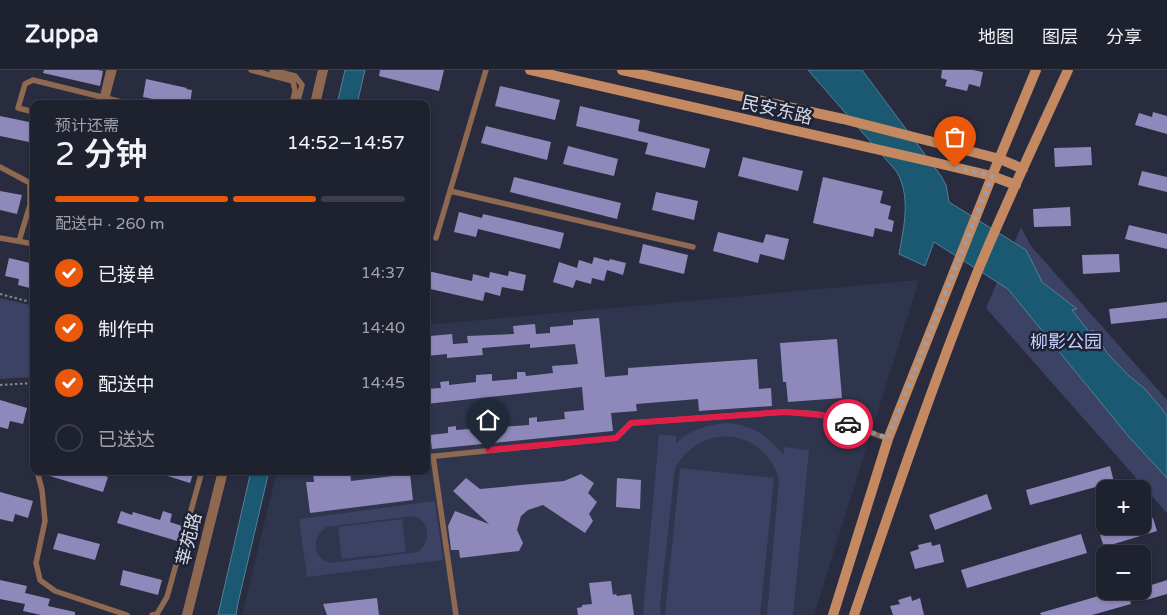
<!DOCTYPE html>
<html lang="zh">
<meta charset="utf-8">
<style>
:root{--surface:#1e212e;--page:#2b2e3a;--text:#f1f3f6;--muted:#a1a3aa;--line:#3c3e4a;--accent:#ea580c}
body{margin:0;font-family:"Varela Round","Noto Sans SC",sans-serif;background:var(--page);color:var(--text);height:100vh;display:flex;flex-direction:column;font-size:19px;white-space:nowrap}
*{box-sizing:border-box;margin:0}
p{font-size:16px;color:var(--muted)}
.icon{flex:none;width:28px;height:28px;fill:none;stroke:currentColor;stroke-width:2;stroke-linecap:round;stroke-linejoin:round}
.map{position:relative;flex:1;overflow:hidden}
.drawer{position:absolute;left:30px;top:30px;width:400px;height:375px;display:flex;flex-direction:column;background:var(--surface);border-radius:10px;box-shadow:0 1px 4px #0004,0 0 0 1px var(--line)}
.drawer>*{flex:none}
.controls{position:absolute;left:1096px;top:410px;display:grid;gap:10px}
.controls a{display:grid;place-items:center;width:55px;height:55px;border-radius:10px;background:var(--surface);box-shadow:0 1px 4px #0004,0 0 0 1px var(--line);font-size:25px}
.pin{position:absolute;display:grid;place-items:center;width:42px;height:42px;color:#fff;margin:-51px -21px;border-radius:50% 50% 50% 0;rotate:-45deg;box-shadow:0 0 5px #0007}
.pin .icon{rotate:45deg}
.courier{position:absolute;display:grid;place-items:center;width:50px;height:50px;margin:-25px;border:4px solid #e11d48;border-radius:50%;background:#fff;color:#222;box-shadow:0 1px 6px #0007}
.summary em{font-style:normal;font-weight:600}
.summary div{display:flex;flex-direction:column-reverse}
.summary{display:flex;align-items:center;justify-content:space-between;height:85px;padding:0 25px}
h1{font-size:32px;font-weight:600;line-height:38px}
.bar{display:grid;grid-template-columns:repeat(4,1fr);gap:8px 5px;align-content:center;height:60px;padding:0 25px}
.bar i{height:6px;border-radius:4px;background:var(--line)}
.bar .active{background:var(--accent)}
.bar p{grid-column:span 4}
ol{padding:0 25px;list-style:none}
li{display:flex;align-items:center;gap:15px;height:55px}
li p{margin-inline-start:auto}
li .icon{padding:5px;border-radius:50%;background:var(--accent);color:#fff;stroke-width:4}
li:last-child{color:var(--muted)}
li i{width:28px;height:28px;border:2px solid var(--line);border-radius:50%}
header{display:flex;align-items:center;gap:30px;box-sizing:border-box;height:70px;padding:0 25px;background:var(--surface);border-bottom:1px solid var(--line)}
header strong{font-size:24px}
nav{display:flex;gap:28px;margin-inline-start:auto;font-size:18px}
.map>svg:first-child{display:block}
.built{fill:#2f354d}
.green{fill:#3b4263;fill-rule:evenodd}
.water{fill:#1b5972;stroke:#538095}
.building{fill:#8f88ba}
.lines{fill:none;stroke-linecap:round;stroke-linejoin:round}
.path{stroke:#838695;stroke-width:2;stroke-dasharray:2.5 2.5;stroke-linecap:butt}
.service{stroke:#8e6850;stroke-width:5.5}
.tertiary{stroke:#8e6850;stroke-width:10}
.secondary{stroke:#c58962;stroke-width:10}
.done{stroke:#9a9dab;stroke-width:5;stroke-dasharray:0 9}
.route{stroke:#e11d48;stroke-width:6}
.labels{text-anchor:middle;stroke-width:5;stroke-linejoin:round;paint-order:stroke}
.street-label{font-size:18px;fill:#d7dae6;stroke:#1e2234}
.park-label{font-size:18px;fill:#c6d0fc;stroke:#1e2234}
</style>
<header>
<strong>Zuppa</strong>
<nav><a>地图</a><a>图层</a><a>分享</a></nav>
</header>
<div class="map">
<svg width="1167" height="545" viewBox="0 0 1167 545">
<rect width="100%" height="100%" fill="#282c3e"/>
<path class="built" d="M919 210 814 545H242L277 401H426V255Z"/>
<path class="green" d="M1021 157 1031 176 1167 330V443L986 238Z
M0 228 34 236V307L0 309Z
M725 353C754 355 765 364 784 385V377L809 380 793 545H767L779 409C763 358 702 351 675 398L660 535 661 545H643L659 364 676 366V373C690 360 706 355 725 353Z
M680 398 774 408 760 545H665Z
M435 431 443 490 307 507 299 449ZM413 446C431 451 431 471 418 482L330 493C311 486 312 469 326 457Z
M402 449 406 482 342 489 338 457Z"/>
<path class="water" d="M345 0H365L357 34H337Z
M808 0H862L941 106 946 115 949 132 1026 180 1042 212 1077 239 1072 240 1089 262 1093 260 1107 283 1129 306 1144 318 1167 345V408L1129 367 1008 219 934 172 925 196 899 184C904 156 911 128 897 102Z
M251 401H269L238 533 236 545H218Z"/>
<path class="building" d="M44 0H98L103 1 100 16 43 3Z
M380 0H444L439 21 379 6Z
M942 0H973L983 2 980 17 969 14 967 21 945 16 947 10 941 8Z
M146 9 187 18 186 19 192 20 190 34H176L143 27Z
M500 16 560 30 555 50 495 36Z
M580 36 640 50 638 61 710 79 705 98 645 84 648 73 576 56Z
M1153 42 1167 46V64L1135 55 1139 43 1152 47Z
M0 46 34 53V73L0 66Z
M486 56 551 72 547 90 481 73Z
M568 76 618 89 614 106 563 94Z
M1091 77 1092 95 1055 97 1054 78Z
M743 87 803 101 798 121 738 106Z
M1142 101 1167 107V122L1138 115Z
M514 107 621 133 617 149 510 122Z
M823 107 883 121 880 133 891 136 888 149 894 151 892 162 875 158 873 167 813 153Z
M0 121 22 125 17 144 0 140Z
M656 122 698 131 694 150 652 140Z
M1070 137 1071 156 1034 157 1033 139Z
M459 142 482 148 483 144 564 163 560 179 478 159 476 167 454 162Z
M1129 155 1167 164V179L1125 169Z
M718 162 763 173 766 164 789 169 784 190 760 184 758 193 713 181Z
M643 174 688 185 684 204 639 193Z
M1119 184 1120 202 1083 204 1082 185Z
M594 187 609 191 610 189 626 193 623 205 607 200 604 211 592 208 591 214 576 210 573 218 553 212 559 192 577 198 579 190 592 194Z
M9 188 34 194V219L18 215 19 209 5 206Z
M428 201 472 211 473 204 489 208 490 202 508 206 509 201 526 205 523 221 502 217 500 226 485 222 483 231 426 218Z
M1167 232V248L1111 254 1109 239Z
M599 248 605 307 628 305V298L757 289 759 319 771 318 772 336 699 341 698 329 636 334 637 341 611 343 613 361 432 379 430 365 448 363V357L456 356V360L484 358 483 350 499 349 500 357 529 355V348L537 347V352L565 349 564 342 584 340 582 317 426 334V319L441 318 440 312 449 311V315L476 312V305L492 304V311L517 309V302H525L526 306 553 303 552 296 578 294 575 274 530 278V274L482 278 483 285 447 288V284L426 286V274L431 273 430 266 452 264 453 274 468 273 467 266 514 264 513 256 535 254 536 264 550 263V257L573 255V250Z
M837 269 842 328 788 332 786 312H783L780 273Z
M0 330 27 338 23 354 10 351 8 359 0 357Z
M1110 396 1114 412 1030 435 1026 420Z
M42 401H97L96 403 108 407 103 422 43 404Z
M158 401H194L190 413 158 403Z
M313 401H350L351 411 410 404 413 430 310 443 306 412H314Z
M581 404 594 413 588 423 597 432 589 444 593 451 585 463 543 435 528 440 521 446 517 460 523 473 519 481 460 488 459 480H451L448 456 455 441 489 454 453 421 466 408 480 419 564 411Z
M617 408 641 410 640 439 616 437Z
M0 422 33 431 28 448 15 444 13 452 0 449Z
M987 424 992 439 935 460 929 445Z
M121 441 132 445 133 442 160 450 163 441 172 444 170 452 182 456 177 471 117 453Z
M1153 448 1157 461 1104 477 1100 465 1127 456H1142V451Z
M58 463 100 474 95 490 53 479Z
M1081 464 1087 483 967 518 961 500Z
M931 472 932 476 940 474 944 492 915 499 910 482 919 479 918 475Z
M123 500 162 510 158 525 120 515Z
M0 510 27 516 25 523 50 529 48 536 75 542V545H41L23 541 25 534 0 529Z
M1167 510V524L1146 530 1142 518Z
M611 511 613 525 616 524 617 526 631 524 634 545H578L577 538 582 537V535L592 534 589 513Z
M1116 521H1127L1131 534 1092 545H1041L1040 543Z
M911 526 912 531 920 528 924 545H893L890 536 900 534 898 530Z
M377 528 379 545H327L323 534Z"/>
<g class="lines">
<path class="path" d="M0 224 34 233
M0 315 34 313"/>
<path class="service" d="M251 0 293 11 295 21 292 34
M272 0 295 6 302 15 297 34
M101 34 109 0
M105 34 114 0
M34 42 18 38 25 14 33 10 130 34
M0 97 30 113V135L19 171
M450 121 693 177
M0 168 34 174
M436 168 486 0
M433 386 456 545
M426 387 616 368 631 353 784 342 807 343 823 345 888 369
M37 401 42 420 45 451 36 493 40 510 55 521 127 545
M152 545 157 544 167 527 202 401"/>
<path class="tertiary" d="M315 34 323 0
M187 545 223 401"/>
<path class="secondary" d="M530 0 937 93 992 106 1016 115
M622 0 843 49 1000 89 1023 99
M833 545 888 369 992 106 1036 0
M854 545C893 431 932 316 977 203 1005 135 1037 68 1068 0"/>
</g>
<g class="lines">
<path class="done" d="M848 354 888 368 992 106 955 97"/>
<path class="route" d="M488 380 616 368 631 353 784 342 822 345 848 354"/>
</g>
<g class="labels">
<g class="street-label">
<text transform="translate(777 40) rotate(13)" y="6">民安东路</text>
<text transform="translate(189 469) rotate(-76)" y="6">莘苑路</text>
</g>
<g class="park-label">
<text x="1066" y="278">柳影公园</text>
</g>
</g>
</svg>
<div class="controls">
<a>+</a>
<a>−</a>
</div>
<div class="pin" style="left:955px;top:97px;background:#ea580c"><svg class="icon" aria-label="bag" viewBox="0 0 24 24"><path d="M5 8h14l-1 12H6zM9 8a3 3 0 0 1 6 0"/></svg></div>
<div class="pin" style="left:488px;top:380px;background:#1f2937"><svg class="icon" aria-label="home" viewBox="0 0 24 24"><path d="M3 11l9-7 9 7M6 9v11h12V9"/></svg></div>
<div class="courier" style="left:848px;top:354px"><svg class="icon" aria-label="car" viewBox="0 0 24 24"><path d="M5 17H2v-5l4-1 3-4h7l3 4 3 1v5h-3M9 17h6M6 11h13"/><circle cx="7" cy="17" r="2"/><circle cx="17" cy="17" r="2"/></svg></div>
<section class="drawer">
<div class="summary"><div><h1>2 分钟</h1><p>预计还需</p></div><em>14:52–14:57</em></div>
<div class="bar"><i class="active"></i><i class="active"></i><i class="active"></i><i></i><p>配送中 · 260 m</p></div>
<ol>
<li><svg class="icon" aria-label="check" viewBox="0 0 24 24"><path d="M5 12l5 5 9-10"/></svg>已接单<p>14:37</p></li>
<li><svg class="icon" aria-label="check" viewBox="0 0 24 24"><path d="M5 12l5 5 9-10"/></svg>制作中<p>14:40</p></li>
<li><svg class="icon" aria-label="check" viewBox="0 0 24 24"><path d="M5 12l5 5 9-10"/></svg>配送中<p>14:45</p></li>
<li><i></i>已送达</li>
</ol>
</section>
</div>
